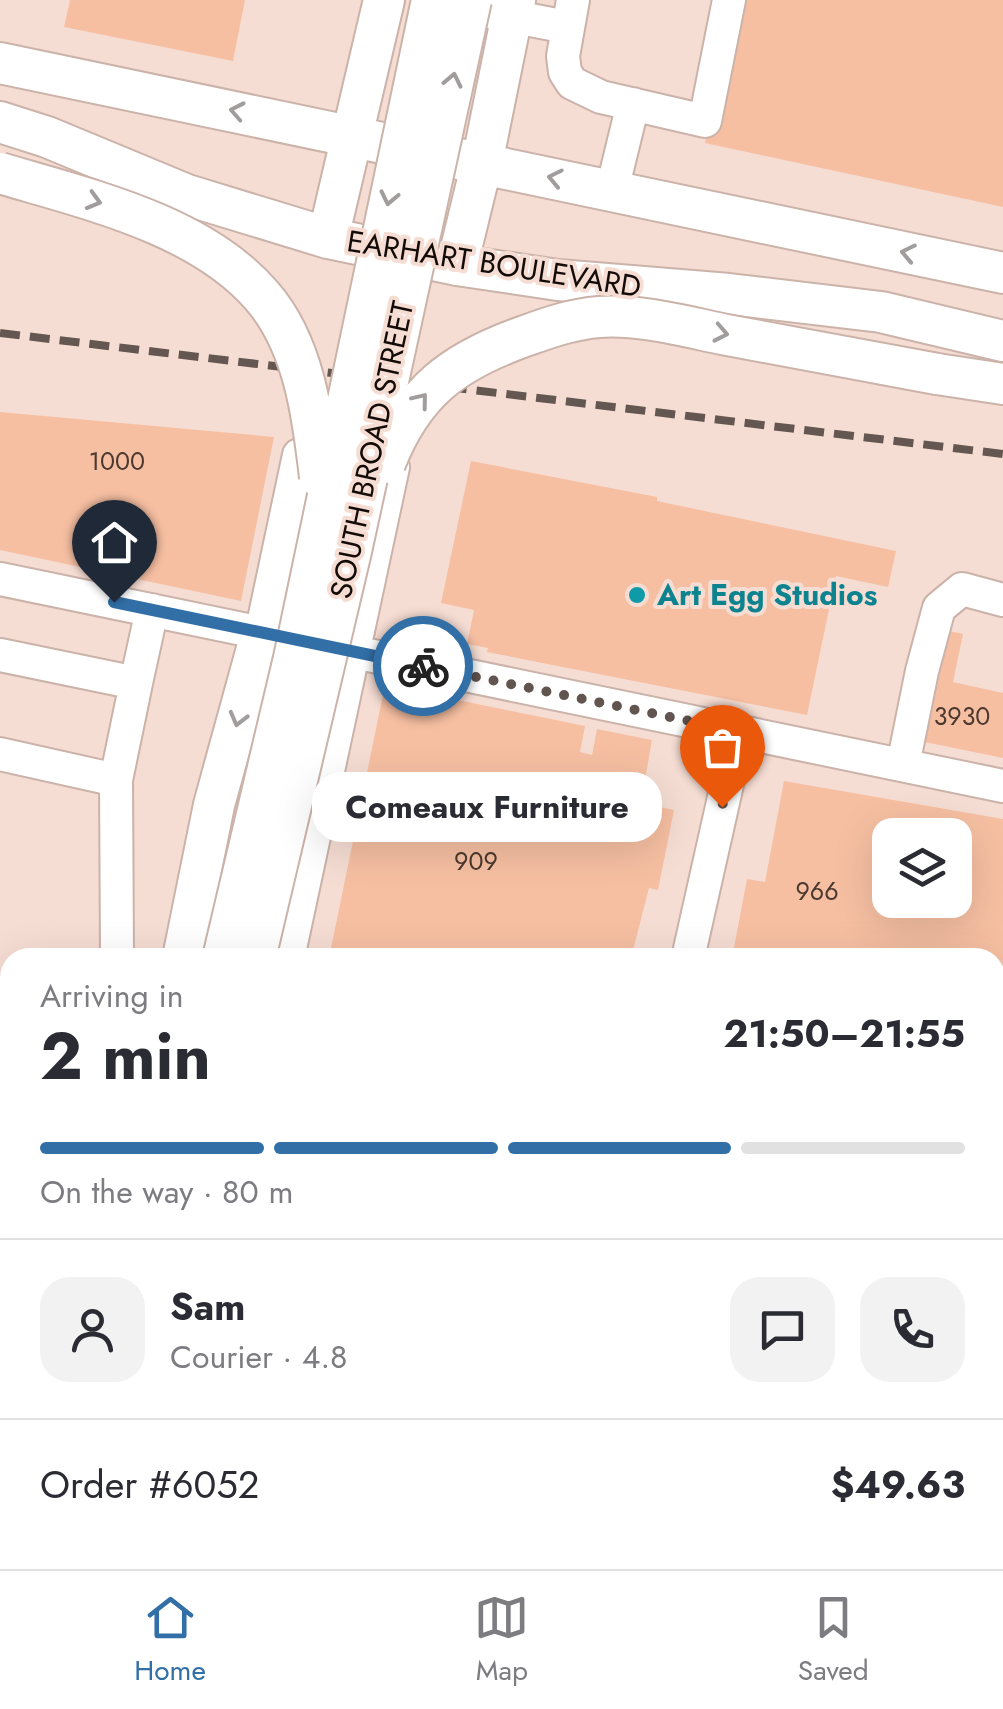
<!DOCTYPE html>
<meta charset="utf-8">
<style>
:root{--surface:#fff;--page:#f2f2f3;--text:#2b2b33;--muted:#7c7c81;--line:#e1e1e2;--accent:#316fa6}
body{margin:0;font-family:Jost,sans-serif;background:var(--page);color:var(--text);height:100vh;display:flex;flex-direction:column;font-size:38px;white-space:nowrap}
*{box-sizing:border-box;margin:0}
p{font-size:32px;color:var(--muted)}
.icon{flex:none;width:55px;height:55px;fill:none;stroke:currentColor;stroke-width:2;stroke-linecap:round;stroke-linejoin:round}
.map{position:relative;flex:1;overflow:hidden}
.drawer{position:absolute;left:0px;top:948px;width:1005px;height:622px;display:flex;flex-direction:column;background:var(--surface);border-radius:30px 30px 0 0;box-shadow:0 10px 40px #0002}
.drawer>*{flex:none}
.controls{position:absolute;left:872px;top:818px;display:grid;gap:20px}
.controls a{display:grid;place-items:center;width:100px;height:100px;border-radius:20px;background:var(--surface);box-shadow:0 10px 40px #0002;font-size:50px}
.pin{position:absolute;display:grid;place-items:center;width:85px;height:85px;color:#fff;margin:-102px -42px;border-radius:50% 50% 50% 0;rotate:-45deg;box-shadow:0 0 10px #0007}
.pin .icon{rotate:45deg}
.courier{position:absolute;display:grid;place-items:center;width:100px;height:100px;margin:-50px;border:8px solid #316fa6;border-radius:50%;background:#fff;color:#222;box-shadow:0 2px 12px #0007}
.bubble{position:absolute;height:70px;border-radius:30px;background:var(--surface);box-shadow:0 10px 40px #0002;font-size:32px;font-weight:700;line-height:70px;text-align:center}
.headline em{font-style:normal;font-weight:700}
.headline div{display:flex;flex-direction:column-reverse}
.headline{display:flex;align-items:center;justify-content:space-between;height:170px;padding:0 40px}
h1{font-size:65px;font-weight:700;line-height:75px}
.bar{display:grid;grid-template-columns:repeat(4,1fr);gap:15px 10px;align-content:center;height:120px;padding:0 40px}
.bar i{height:12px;border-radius:8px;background:var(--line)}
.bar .on{background:var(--accent)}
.bar p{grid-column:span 4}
.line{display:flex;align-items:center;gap:25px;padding:0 40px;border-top:2px solid var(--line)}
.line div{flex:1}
.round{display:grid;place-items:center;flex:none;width:105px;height:105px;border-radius:30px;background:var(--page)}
.tab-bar{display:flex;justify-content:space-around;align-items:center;height:140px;border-top:2px solid var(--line);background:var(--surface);font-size:28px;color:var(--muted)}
.tab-bar a{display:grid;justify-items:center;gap:5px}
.tab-bar .on{color:var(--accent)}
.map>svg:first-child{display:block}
.building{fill:#f6bfa2;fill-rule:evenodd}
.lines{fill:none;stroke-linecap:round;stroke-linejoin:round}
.minor-casing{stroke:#cbb3aa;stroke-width:36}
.major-casing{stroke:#cbb3aa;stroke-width:44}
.highway-casing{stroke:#cbb3aa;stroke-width:49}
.minor{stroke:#fff;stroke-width:32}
.major{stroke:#fff;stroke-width:40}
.highway{stroke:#fff;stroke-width:45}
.rail{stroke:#645651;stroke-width:8;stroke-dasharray:20 10;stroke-linecap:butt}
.major-bridge-casing{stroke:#cbb3aa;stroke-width:44;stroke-linecap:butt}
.major-bridge{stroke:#fff;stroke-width:40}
.oneway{stroke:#a09d9c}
.done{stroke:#62544f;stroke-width:10;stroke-dasharray:0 18}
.route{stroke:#316fa6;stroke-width:12}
.culture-dot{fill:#0f9aa8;stroke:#f6ddd3;stroke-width:4}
.labels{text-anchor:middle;stroke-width:8;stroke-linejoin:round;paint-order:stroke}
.number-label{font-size:25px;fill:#4b382e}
.street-label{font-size:30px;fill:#120b08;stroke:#f6ddd3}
.culture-label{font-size:30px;font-weight:bold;fill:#0d838f;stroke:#f6ddd3;text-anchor:start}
</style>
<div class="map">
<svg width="1003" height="1569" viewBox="0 0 1003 1569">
<rect width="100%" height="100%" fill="#f6ddd3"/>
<path class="building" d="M70 0H245L233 61 64 27Z
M736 0H1003V207L705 143Z
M0 412 274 437 241 601 0 550Z
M471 461 657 497V501L896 551 888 587 836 576 807 715 487 652 488 648 467 644 474 610 441 603Z
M944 630 963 634 953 682 1003 693V758L915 740Z
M385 685 585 726 580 752 592 755 597 729 652 740 641 803 674 810 658 890 649 888 631 958H329Z
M784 781 1003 819V960L997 993 995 958H732L747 879 765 882ZM890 835H955V900H890Z
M1001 1214 1003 1569H925L927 1560H995V1243Z
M747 1560H872L871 1569H782Z"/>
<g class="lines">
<defs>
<path id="minor" d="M573 0 563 56 565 72 572 83 601 97 705 121 729 0
M447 4 567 27
M612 190 633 104
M0 579 1003 786
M261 634 299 455 393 467 288 958
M0 655 136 683 116 780 117 958
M136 683 152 610
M0 754 116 780
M903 765 922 671 939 608 962 589 1003 600
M688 958 739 731
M995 1066 1003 1026
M0 1400 10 1403
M462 1560 490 1569
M893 1569 895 1560"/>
<path id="major" d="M0 63 1003 273
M0 122 47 137 187 195 328 238 457 265 558 280 729 294 881 312 1003 341
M328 238 384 0
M457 265 482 163 515 0
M937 374 1003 384
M183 958 214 805 261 634
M79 1569 81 1560"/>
<path id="highway" d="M0 1526 10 1529"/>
</defs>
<use href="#minor" class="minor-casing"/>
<use href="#major" class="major-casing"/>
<use href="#highway" class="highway-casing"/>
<use href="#minor" class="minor"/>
<use href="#major" class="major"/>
<use href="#highway" class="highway"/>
<path class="rail" d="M0 333 1003 454"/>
<defs>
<path id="major-bridge" d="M0 173C87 199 200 224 262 296 304 344 313 416 320 477
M385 463C413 391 454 361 525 336 550 327 573 319 599 317 641 314 687 327 727 335 797 348 867 361 937 374
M223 958 294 658 432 0
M255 958 351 551 471 0
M110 1569 112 1560"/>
</defs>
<use href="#major-bridge" class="major-bridge-casing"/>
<use href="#major-bridge" class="major-bridge"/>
</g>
<defs><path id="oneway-chevron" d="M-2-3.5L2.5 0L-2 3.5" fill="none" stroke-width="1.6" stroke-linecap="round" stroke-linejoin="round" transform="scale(2.5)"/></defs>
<g class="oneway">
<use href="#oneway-chevron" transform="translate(453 80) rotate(-78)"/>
<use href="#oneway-chevron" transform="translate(237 111) rotate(-169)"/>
<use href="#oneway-chevron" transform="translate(555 178) rotate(-168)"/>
<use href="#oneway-chevron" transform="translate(389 198) rotate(102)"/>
<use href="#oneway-chevron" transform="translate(94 201) rotate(16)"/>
<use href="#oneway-chevron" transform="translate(908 253) rotate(-168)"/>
<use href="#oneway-chevron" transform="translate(721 333) rotate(11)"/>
<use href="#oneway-chevron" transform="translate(421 400) rotate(-51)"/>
<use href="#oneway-chevron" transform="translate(238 719) rotate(105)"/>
</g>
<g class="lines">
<path class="done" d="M423 666 738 731 722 807"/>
<path class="route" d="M114 602 423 666"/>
</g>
<circle class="culture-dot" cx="637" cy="595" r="10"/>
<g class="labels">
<g class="number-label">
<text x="117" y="470">1000</text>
<text x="962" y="725">3930</text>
<text x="476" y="870">909</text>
<text x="817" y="900">966</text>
</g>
<g class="street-label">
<text transform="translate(494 264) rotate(9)" y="10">EARHART BOULEVARD</text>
<text transform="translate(372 450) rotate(-78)" y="10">SOUTH BROAD STREET</text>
</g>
<g class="culture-label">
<text x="657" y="605">Art Egg Studios</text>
</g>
</g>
</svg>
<div class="controls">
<a><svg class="icon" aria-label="layers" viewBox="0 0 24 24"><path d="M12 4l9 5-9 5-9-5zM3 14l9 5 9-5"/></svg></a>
</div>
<div class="pin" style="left:722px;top:807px;background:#ea580c"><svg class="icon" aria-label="bag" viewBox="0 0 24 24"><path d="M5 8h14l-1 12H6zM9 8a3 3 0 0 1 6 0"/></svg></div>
<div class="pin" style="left:114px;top:602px;background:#1f2937"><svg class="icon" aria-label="home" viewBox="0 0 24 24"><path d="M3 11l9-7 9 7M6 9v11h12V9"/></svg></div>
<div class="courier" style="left:423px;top:666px"><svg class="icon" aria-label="bike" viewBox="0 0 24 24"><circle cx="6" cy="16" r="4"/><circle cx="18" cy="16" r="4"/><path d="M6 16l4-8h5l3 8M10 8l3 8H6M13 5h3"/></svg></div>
<div class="bubble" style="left:312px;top:772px;width:350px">Comeaux Furniture</div>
<section class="drawer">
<div class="headline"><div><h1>2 min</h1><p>Arriving in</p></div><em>21:50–21:55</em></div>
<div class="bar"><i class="on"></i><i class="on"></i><i class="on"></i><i></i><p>On the way · 80 m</p></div>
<div class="line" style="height:180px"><a class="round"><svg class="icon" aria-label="person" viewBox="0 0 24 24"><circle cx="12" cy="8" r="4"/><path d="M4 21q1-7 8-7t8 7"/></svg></a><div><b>Sam</b><p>Courier · 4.8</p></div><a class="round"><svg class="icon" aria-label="chat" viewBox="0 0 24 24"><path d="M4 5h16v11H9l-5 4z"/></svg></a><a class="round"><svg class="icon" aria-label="phone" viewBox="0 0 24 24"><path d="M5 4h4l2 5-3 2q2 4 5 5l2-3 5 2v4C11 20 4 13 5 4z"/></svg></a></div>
<div class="line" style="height:130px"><div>Order #6052</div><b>$49.63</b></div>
</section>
</div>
<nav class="tab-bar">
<a class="on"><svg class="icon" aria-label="home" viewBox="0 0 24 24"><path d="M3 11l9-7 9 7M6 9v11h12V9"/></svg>Home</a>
<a><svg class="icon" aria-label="map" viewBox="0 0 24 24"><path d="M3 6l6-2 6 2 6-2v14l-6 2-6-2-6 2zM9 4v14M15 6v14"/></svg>Map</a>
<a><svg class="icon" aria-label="saved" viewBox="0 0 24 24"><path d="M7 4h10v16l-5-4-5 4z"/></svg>Saved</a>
</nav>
